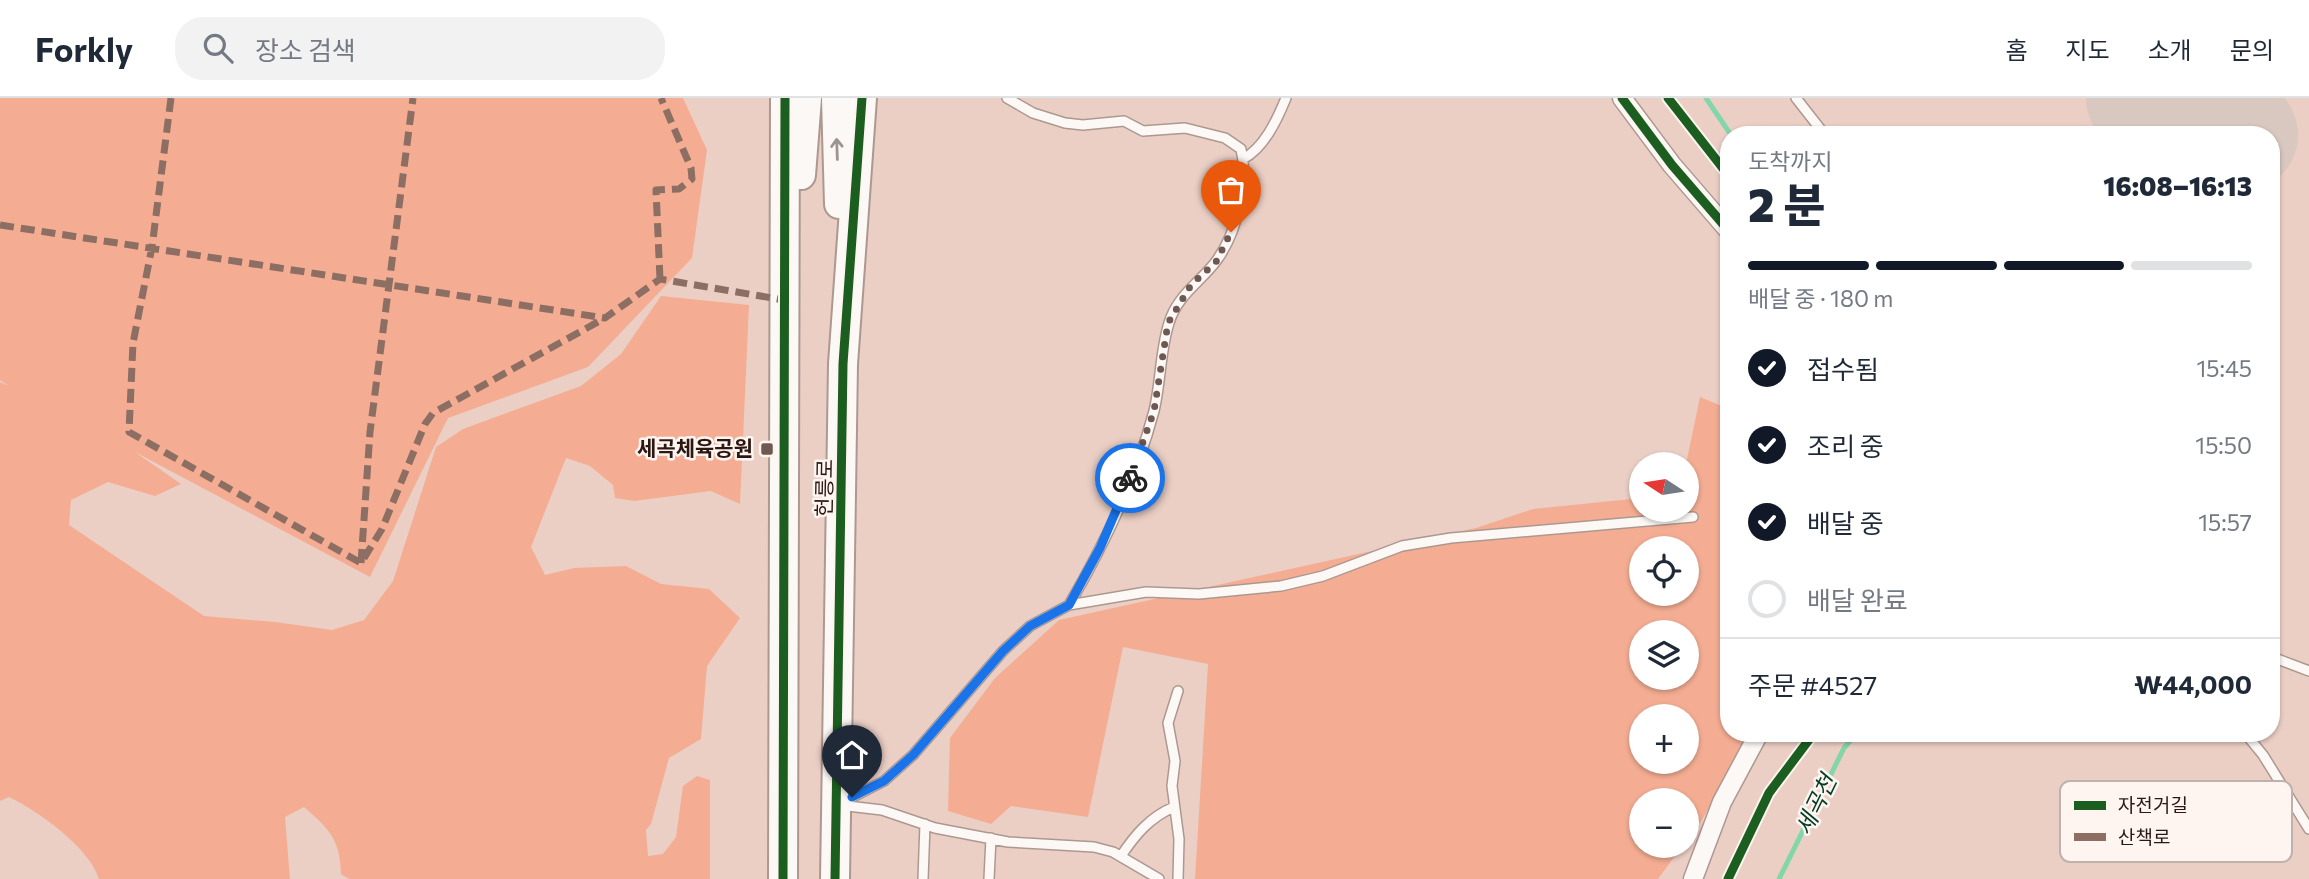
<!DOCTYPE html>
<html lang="ko">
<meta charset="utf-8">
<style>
:root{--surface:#fff;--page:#f2f2f3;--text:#1f2937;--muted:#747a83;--line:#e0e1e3;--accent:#111827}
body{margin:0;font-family:Commissioner,"Noto Sans KR",sans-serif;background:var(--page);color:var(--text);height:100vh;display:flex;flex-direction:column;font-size:26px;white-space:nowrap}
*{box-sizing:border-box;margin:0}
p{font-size:23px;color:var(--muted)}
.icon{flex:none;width:38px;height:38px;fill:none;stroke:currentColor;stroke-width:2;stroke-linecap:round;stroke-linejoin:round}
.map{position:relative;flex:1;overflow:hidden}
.details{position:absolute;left:1720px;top:28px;width:560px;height:616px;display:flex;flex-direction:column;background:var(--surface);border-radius:28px;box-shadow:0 2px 5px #0004}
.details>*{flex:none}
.needle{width:46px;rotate:282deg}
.tools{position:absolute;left:1629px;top:354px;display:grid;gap:14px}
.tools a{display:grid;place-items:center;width:70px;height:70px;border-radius:50%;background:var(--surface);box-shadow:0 2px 5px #0004;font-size:35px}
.pin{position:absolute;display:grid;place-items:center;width:60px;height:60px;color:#fff;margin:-72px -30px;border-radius:50% 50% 50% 0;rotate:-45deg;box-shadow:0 0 7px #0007}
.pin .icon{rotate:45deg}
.courier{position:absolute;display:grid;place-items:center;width:70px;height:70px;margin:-35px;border:5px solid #1a73e8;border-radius:50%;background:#fff;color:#222;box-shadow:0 2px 9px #0007}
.head em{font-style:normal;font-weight:800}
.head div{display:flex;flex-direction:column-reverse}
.head{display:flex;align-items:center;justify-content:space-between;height:119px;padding:0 28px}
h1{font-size:46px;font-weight:800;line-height:52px}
.bar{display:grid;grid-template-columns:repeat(4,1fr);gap:10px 7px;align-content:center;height:84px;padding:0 28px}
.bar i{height:9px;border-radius:5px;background:var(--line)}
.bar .current{background:var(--accent)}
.bar p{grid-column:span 4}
.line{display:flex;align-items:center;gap:18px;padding:0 28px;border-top:2px solid var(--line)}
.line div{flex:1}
ol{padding:0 28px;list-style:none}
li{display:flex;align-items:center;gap:21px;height:77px}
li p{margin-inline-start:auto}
li .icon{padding:7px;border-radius:50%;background:var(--accent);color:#fff;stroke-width:4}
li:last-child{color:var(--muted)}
li i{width:38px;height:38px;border:4px solid var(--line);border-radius:50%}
header{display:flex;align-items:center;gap:42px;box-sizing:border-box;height:98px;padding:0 35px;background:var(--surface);border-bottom:2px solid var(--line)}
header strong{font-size:33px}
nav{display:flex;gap:38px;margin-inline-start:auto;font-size:24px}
.search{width:490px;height:63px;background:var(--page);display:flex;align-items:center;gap:18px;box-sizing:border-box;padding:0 24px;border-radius:28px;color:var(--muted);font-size:26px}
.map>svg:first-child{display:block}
.green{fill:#f4ad93;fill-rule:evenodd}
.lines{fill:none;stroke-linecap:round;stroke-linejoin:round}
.stream{stroke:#83d6aa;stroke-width:5}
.runway{stroke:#d9c8c0;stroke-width:112}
.lane-casing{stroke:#ad9890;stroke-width:12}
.street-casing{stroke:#ad9890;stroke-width:21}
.primary-casing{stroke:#ad9890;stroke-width:32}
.lane{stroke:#fcf8f6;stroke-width:9}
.street{stroke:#fcf8f6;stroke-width:18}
.primary{stroke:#fcf8f6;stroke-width:28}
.quiet{stroke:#8d6e63;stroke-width:7;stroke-dasharray:14 7;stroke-linecap:butt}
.cycleway-casing{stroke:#fef4f0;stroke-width:13}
.cycleway{stroke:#1b5e20;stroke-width:9}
.oneway{stroke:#9e938f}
.done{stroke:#6e5851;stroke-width:7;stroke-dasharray:0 12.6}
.route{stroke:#1a73e8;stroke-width:9}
.poi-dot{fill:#6e5851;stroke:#fef4f0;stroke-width:2.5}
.labels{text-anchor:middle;stroke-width:5;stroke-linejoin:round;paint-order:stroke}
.poi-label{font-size:21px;font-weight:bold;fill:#2b1812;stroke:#fef4f0;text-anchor:end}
.street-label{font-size:21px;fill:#2b1812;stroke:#fef4f0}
.water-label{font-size:23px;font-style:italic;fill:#023d27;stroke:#fef4f0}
.key{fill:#fef4f0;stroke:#bfb2ad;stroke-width:2}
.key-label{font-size:19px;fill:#2b1812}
</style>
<header>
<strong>Forkly</strong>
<div class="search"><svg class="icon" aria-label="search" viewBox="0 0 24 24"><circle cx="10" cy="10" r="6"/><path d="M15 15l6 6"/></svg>장소 검색</div>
<nav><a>홈</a><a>지도</a><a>소개</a><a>문의</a></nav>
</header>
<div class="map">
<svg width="2309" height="781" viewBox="0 0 2309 781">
<rect width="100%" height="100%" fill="#ebcfc5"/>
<path class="green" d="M0 0H683L707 52 692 160 588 269 448 320 370 479 135 354 181 386 155 398 108 384 71 402 69 427 204 518 275 524 332 532 364 522 393 483 436 349 463 331 581 288 621 256 661 198 749 207 740 406 711 393 634 403 615 400 613 387 590 368 566 360 531 449 545 477 574 470 626 468 661 486 709 491 740 520 707 568 701 641 669 660 651 726 646 732 648 758 663 756 676 739 683 688 697 678 710 682V781H349L341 776C340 741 329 731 304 709L285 719 290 781H99C89 749 38 713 9 699L0 703V284L9 288 0 282Z
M1700 299 1729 311V635H1751L1702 722 1687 742V702H1642V747H1683L1658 781H1195L1208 566 1123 549 1088 719 1011 708 991 726 948 713 950 640 995 580 1059 522 1476 430 1533 411 1641 400 1642 411H1687L1686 366ZM1642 450H1687V495H1642ZM1642 534H1687V579H1642ZM1642 618H1687V663H1642Z"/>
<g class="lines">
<path class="stream" d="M1706 0 1731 37
M1779 781 1844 650 1857 635"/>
<path class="runway" d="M2142 0 2242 37"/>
<defs>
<path id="lane" d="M1007 0 1033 15 1065 25 1083 27 1124 23 1143 33 1185 30 1225 40 1241 51C1249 85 1237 134 1217 162 1201 184 1177 197 1169 225 1160 253 1161 284 1154 313 1136 381 1104 447 1069 507
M1796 0 1825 37
M1243 61C1264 50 1277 22 1286 0
M2272 559 2309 573
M1178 593 1168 625 1175 663 1172 688 1179 741 1178 781
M2245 635 2263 657 2309 731
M841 705 884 683 913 657 1003 553 1030 528 1069 507 1146 494 1199 496 1281 488 1323 478 1402 448 1451 440 1693 419
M839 707 882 712 935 730 1008 744 1094 749 1113 754 1159 781
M1121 758C1135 737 1150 719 1174 709
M923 781 925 726
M989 781 991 740"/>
<path id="street" d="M1622 0 1672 67 1729 133
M1693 781 1722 704 1759 635"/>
<path id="primary" d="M836 0 839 106
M801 77 807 0
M783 781 785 0
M835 781 843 266 862 0"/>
</defs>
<use href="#lane" class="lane-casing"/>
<use href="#street" class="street-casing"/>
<use href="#primary" class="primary-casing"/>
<use href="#lane" class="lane"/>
<use href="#street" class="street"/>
<use href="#primary" class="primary"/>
<path class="quiet" d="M171 0 152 149 133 245 129 334 361 465 382 431 425 326 433 315 605 220
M0 127 605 220 660 181 784 202
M660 181 656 92 679 91 692 81 691 70 661 0
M361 465 370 334 413 0"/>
<defs>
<path id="cycleway" d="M1622 0 1672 67 1729 133
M1668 0 1729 78
M783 781 785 0
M835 781 843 266 862 0
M1728 781 1769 695 1814 635"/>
</defs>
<use href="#cycleway" class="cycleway-casing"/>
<use href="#cycleway" class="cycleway"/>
</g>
<defs><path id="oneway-shaft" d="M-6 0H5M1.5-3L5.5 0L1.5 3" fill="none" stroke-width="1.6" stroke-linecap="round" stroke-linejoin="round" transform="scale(1.75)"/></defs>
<use class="oneway" href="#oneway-shaft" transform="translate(837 51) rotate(-92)"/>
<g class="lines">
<path class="done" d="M1130 380 1154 313 1168 225 1191 187 1216 164 1231 134"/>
<path class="route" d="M852 699 884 683 913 657 1003 553 1030 528 1069 507 1100 450 1130 380"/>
</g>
<rect class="poi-dot" x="760" y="344" width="14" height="14" rx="3.5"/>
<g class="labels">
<g class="poi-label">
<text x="753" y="358">세곡체육공원</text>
</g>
<g class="street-label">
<text transform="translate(825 390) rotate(-89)" y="7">헌릉로</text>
</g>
<g class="water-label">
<text transform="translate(1816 707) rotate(-64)" y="8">세곡천</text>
</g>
</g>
<rect x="2060" y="683" width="232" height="81" rx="10" class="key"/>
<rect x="2074" y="703" width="32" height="9" fill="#1b5e20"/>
<rect x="2074" y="735" width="32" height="8" fill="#8d6e63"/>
<g class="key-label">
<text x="2118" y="714">자전거길</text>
<text x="2118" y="746">산책로</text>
</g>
</svg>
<div class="tools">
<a><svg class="needle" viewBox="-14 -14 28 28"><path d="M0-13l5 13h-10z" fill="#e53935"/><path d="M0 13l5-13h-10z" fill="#747a83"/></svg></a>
<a><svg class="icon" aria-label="locate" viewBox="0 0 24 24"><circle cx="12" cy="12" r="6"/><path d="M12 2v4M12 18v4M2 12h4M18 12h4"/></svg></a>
<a><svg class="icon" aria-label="layers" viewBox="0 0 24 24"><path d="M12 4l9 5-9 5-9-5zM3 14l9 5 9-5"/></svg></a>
<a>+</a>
<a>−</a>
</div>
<div class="pin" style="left:1231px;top:134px;background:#ea580c"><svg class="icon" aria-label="bag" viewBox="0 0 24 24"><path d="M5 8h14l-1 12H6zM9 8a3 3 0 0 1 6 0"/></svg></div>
<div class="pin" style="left:852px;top:699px;background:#1f2937"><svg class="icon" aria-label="home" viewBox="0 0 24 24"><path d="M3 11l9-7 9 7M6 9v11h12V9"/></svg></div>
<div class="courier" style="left:1130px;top:380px"><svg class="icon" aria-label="bike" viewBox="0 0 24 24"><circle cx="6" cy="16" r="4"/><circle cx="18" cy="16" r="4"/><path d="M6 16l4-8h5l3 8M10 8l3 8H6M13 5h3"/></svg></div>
<section class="details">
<div class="head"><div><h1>2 분</h1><p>도착까지</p></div><em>16:08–16:13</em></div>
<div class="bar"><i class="current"></i><i class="current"></i><i class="current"></i><i></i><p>배달 중 · 180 m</p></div>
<ol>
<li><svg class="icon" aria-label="check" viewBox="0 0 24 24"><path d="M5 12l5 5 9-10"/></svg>접수됨<p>15:45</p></li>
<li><svg class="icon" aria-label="check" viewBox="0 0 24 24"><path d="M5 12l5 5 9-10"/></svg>조리 중<p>15:50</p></li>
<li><svg class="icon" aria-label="check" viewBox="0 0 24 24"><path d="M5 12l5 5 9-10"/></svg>배달 중<p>15:57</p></li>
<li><i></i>배달 완료</li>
</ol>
<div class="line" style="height:91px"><div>주문 #4527</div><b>₩44,000</b></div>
</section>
</div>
